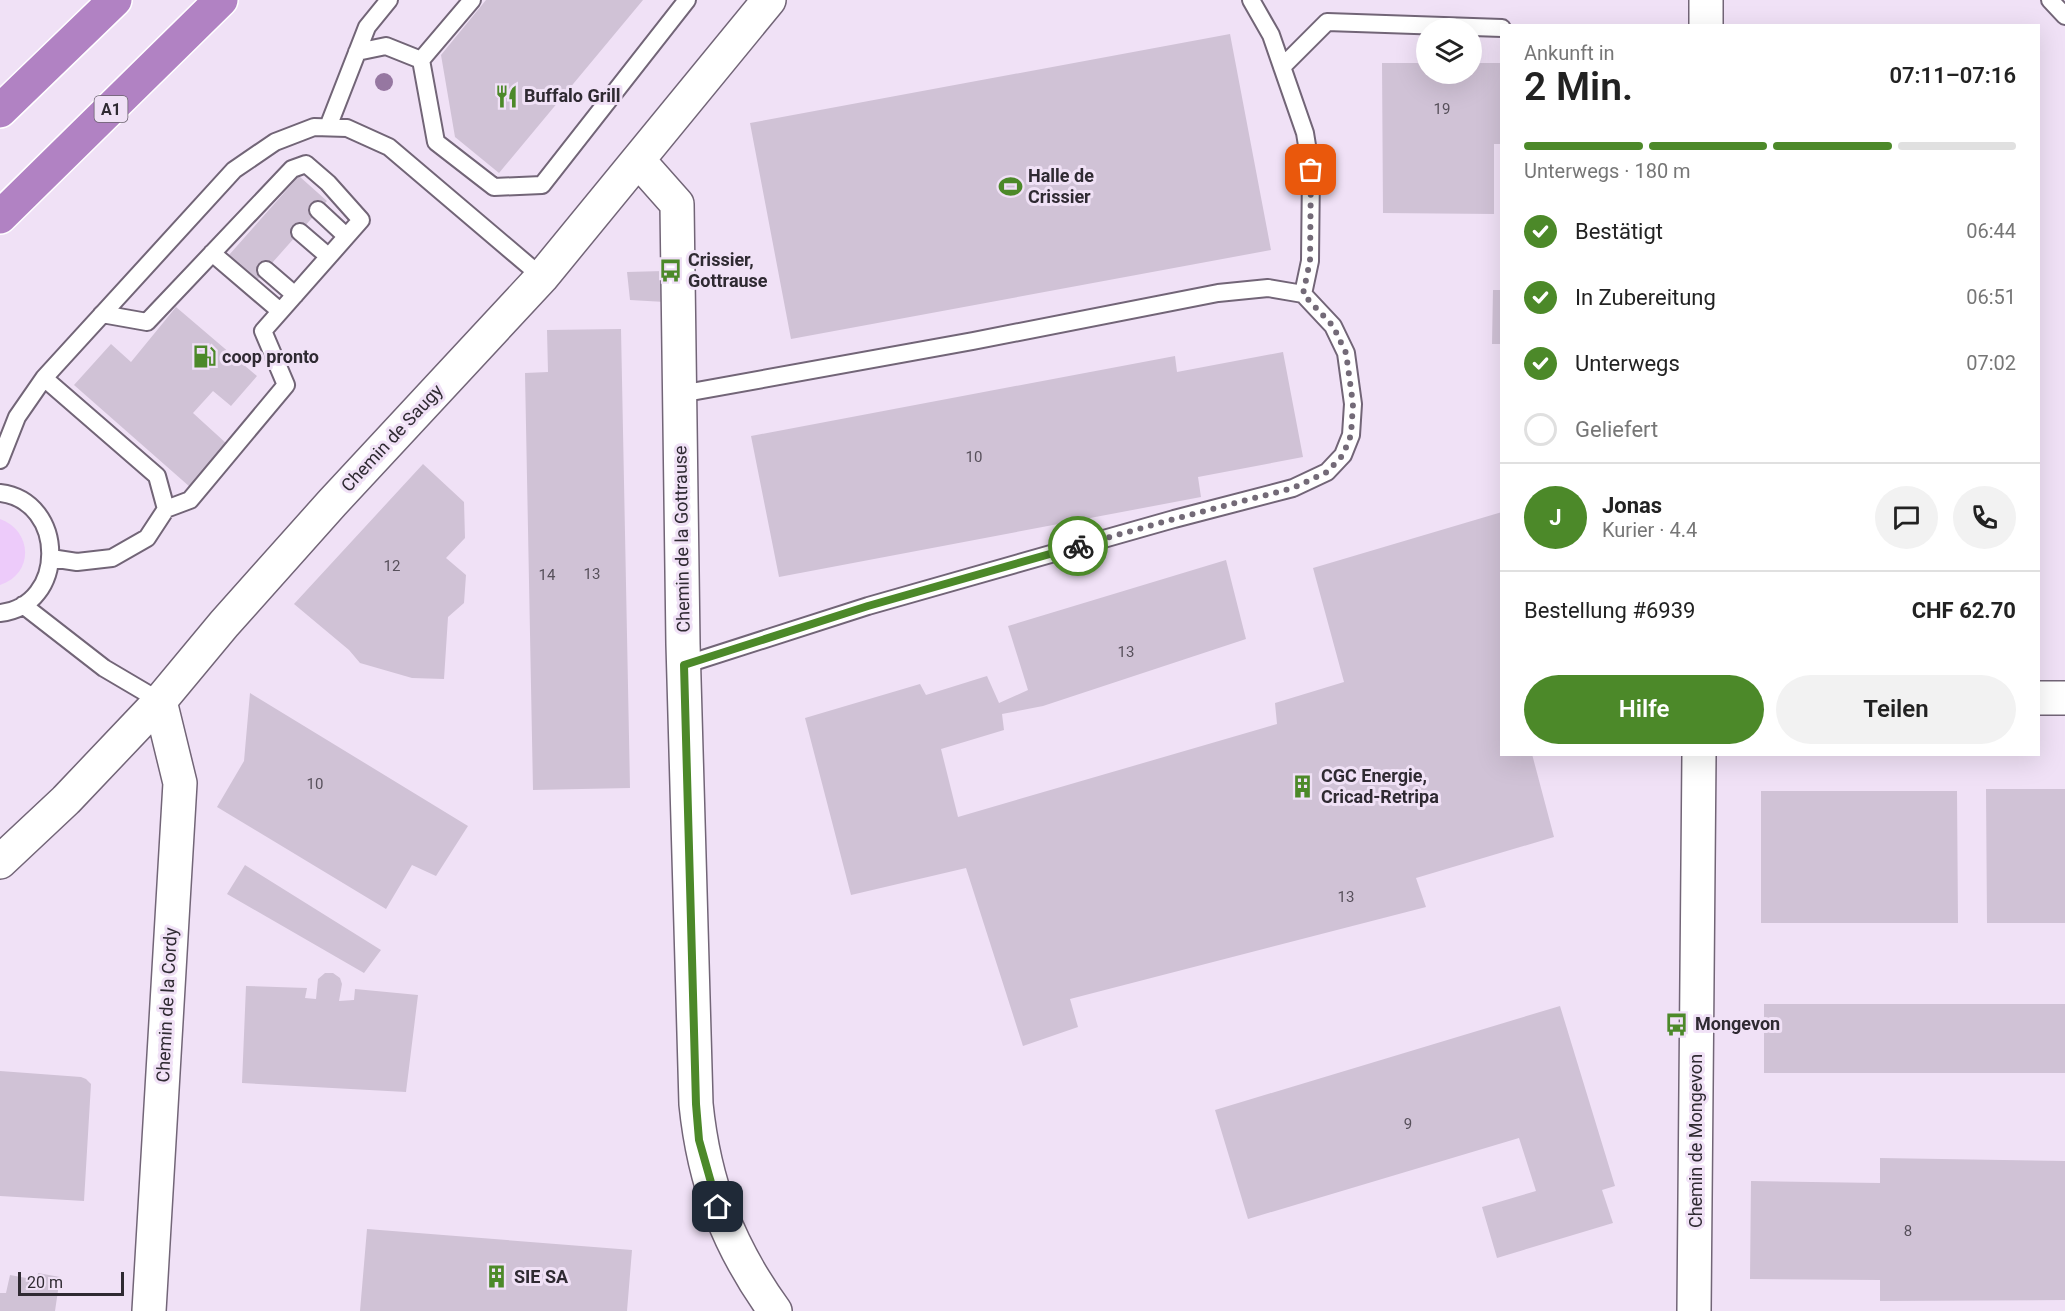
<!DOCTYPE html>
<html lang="de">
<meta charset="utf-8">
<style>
:root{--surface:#fff;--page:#f2f2f2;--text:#222;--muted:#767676;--line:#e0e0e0;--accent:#4c8929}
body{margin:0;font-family:Roboto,sans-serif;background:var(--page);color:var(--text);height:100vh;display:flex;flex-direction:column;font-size:22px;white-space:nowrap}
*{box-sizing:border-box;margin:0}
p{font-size:20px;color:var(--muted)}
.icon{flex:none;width:33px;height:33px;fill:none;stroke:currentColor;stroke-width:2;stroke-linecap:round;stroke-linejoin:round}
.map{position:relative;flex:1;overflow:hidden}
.details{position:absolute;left:1500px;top:24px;width:540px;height:732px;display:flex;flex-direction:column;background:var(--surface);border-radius:0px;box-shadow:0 6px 24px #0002}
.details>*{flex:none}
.buttons{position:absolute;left:1416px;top:18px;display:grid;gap:12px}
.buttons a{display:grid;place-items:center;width:66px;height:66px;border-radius:50%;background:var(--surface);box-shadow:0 6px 24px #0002;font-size:30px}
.scale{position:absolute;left:18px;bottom:15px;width:106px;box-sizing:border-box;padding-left:6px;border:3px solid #2f2a32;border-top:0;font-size:16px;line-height:21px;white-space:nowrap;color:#2f2a32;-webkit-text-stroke:4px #f0e1f6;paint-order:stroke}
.pin{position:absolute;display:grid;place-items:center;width:51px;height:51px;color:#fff;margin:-26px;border-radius:12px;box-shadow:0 3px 9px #0006}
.courier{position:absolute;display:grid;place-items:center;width:60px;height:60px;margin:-30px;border:4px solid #4c8929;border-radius:50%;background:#fff;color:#222;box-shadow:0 2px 8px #0007}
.summary em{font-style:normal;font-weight:600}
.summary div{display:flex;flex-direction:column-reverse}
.summary{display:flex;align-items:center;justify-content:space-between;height:102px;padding:0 24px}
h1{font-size:39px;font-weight:600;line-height:45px}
.bar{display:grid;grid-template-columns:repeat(4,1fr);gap:9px 6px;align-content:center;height:72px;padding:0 24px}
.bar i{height:8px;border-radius:4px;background:var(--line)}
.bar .selected{background:var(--accent)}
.bar p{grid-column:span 4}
.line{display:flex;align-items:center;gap:15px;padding:0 24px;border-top:2px solid var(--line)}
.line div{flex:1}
.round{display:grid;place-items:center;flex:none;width:63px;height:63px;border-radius:32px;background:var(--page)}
ol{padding:0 24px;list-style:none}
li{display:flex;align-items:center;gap:18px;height:66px}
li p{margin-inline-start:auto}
li .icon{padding:6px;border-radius:50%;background:var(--accent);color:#fff;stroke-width:4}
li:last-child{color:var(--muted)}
li i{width:33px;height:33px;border:3px solid var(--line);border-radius:50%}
.button{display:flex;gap:12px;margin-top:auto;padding:12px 24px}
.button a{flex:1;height:69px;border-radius:36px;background:var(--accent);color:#fff;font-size:24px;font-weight:600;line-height:69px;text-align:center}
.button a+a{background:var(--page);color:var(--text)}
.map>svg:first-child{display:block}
.green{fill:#edcbfa}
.building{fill:#d0c2d6}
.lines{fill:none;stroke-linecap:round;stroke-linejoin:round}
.lane-casing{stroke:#726577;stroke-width:20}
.street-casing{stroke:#726577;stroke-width:36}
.highway-casing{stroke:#fff;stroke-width:36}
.lane{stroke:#fff;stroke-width:16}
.street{stroke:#fff;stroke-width:33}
.highway{stroke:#b182c3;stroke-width:33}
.tree{fill:#9677a1}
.done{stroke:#736a77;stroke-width:6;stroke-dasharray:0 10.8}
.route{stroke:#4c8929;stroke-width:8}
.labels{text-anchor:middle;stroke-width:6;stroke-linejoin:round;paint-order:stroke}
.number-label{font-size:15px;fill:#57505b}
.shield{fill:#f0e1f6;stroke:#69616d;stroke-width:1.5}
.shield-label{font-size:16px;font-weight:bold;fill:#2f2a32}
.poi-label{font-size:18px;font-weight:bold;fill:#2f2a32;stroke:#f0e1f6;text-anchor:start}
.street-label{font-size:18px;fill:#2f2a32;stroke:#f0e1f6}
</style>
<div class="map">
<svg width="2065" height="1311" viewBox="0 0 2065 1311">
<rect width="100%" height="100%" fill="#f0e1f6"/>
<path class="green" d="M0 519C33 531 34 574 0 585Z"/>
<path class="building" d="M486 0H643L499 173 455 137 441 55Z
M1230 34 1271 250 791 339 750 123Z
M1382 63H1426V74H1472V63H1502V144H1494V214L1383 213Z
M299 176 327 201 257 280 229 255Z
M663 271 665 302 630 300 627 272Z
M1493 290H1502V344H1492Z
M176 307 257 376 231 406 213 391 193 413 227 444 190 487 74 385 111 344 131 362Z
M621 329 630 788 533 790 525 373 548 372 547 330Z
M1283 352 1303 457 1198 477 1201 497 779 577 751 436 1175 356 1177 372Z
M423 464 464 502 465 538 446 558 466 575 464 603 448 617 444 679 412 678 360 663 349 650 294 604Z
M1502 512V754H1532L1554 837 1416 878 1426 907 1070 999 1078 1027 1023 1046 966 868 851 895 805 718 920 684 926 695 987 676 999 703 1028 690 1008 626 1226 560 1246 639 1043 706 1002 714 1004 730 941 749 958 817 1277 724 1275 703 1344 682 1313 568Z
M250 693 468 826 436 876 412 865 386 909 217 807 244 761Z
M1986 789H2065V923H1987Z
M1761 791H1957L1958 923H1761Z
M245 865 381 950 364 973 227 894Z
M325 973H333L340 978 342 984 339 1001 354 1000 355 989 418 995 406 1092 242 1083 246 986 307 988 305 998 316 999 318 979Z
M1764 1004H2065V1073H1764Z
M1560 1006 1615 1186 1602 1190 1613 1223 1497 1258 1482 1207 1536 1191 1519 1138 1248 1219 1215 1110Z
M0 1071 81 1077 86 1079 91 1084 84 1201 0 1196Z
M1880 1158 2065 1161V1300L1880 1301V1280L1750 1279 1751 1181 1880 1183Z
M367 1229 632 1250 627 1311H360Z
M38 1273 60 1277 55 1311H0V1293H6L10 1275 37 1280Z"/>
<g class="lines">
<defs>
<path id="lane" d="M1251 0 1271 35 1305 133 1311 170 1310 261 1303 294
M2050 0 2065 16
M357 52 386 46 421 60 436 142 494 187 542 185 687 0
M421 60 472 0
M1282 67 1327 22 1502 28
M328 127 367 27 389 0
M318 210 346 236
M300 232 328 256
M212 253 280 311
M266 270 295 295
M102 314 147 322 292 169 306 164 328 183 361 220 263 331 286 385 190 500 166 509
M44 378 157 476 166 509 147 538 112 558 77 562 51 558
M680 394 973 341 1218 293 1268 288 1303 294 1333 326 1346 353 1353 404 1351 435 1343 455 1327 472 1293 488 1174 519 868 606 684 665
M0 460 17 417 44 378 234 170 275 142 314 127 347 128 389 147 542 277
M0 493C67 501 67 606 0 613
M23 605 104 668 160 701"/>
<path id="street" d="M1706 26V0
M638 160 677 204 683 644 696 1104C704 1183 728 1246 775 1311
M2038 698H2065
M0 862 66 800 160 701 224 624 332 503 542 277 769 0
M149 1311 180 783 160 701
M1694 1311 1699 754"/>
<path id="highway" d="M0 111 115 0
M0 217 221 0"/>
</defs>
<use href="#lane" class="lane-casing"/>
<use href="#street" class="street-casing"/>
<use href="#highway" class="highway-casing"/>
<use href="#lane" class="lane"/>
<use href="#street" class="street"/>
<use href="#highway" class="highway"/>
</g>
<circle class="tree" cx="384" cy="82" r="9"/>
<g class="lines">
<path class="done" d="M1078 546 1174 519 1293 488 1327 472 1343 455 1351 435 1353 404 1346 353 1333 326 1303 294 1310 261 1311 170"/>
<path class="route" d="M718 1207 699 1140 696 1104 684 665 868 606 1078 546"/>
</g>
<defs>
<symbol id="restaurant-bare" viewBox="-9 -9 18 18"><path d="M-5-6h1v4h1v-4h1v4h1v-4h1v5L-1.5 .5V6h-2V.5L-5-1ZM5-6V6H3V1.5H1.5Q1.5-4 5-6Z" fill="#4c8929" stroke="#f0e1f6" stroke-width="2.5" paint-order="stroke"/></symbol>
<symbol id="stadium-bare" viewBox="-9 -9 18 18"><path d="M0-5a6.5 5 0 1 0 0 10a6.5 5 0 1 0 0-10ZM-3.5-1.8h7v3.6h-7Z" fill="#4c8929" stroke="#f0e1f6" stroke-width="2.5" paint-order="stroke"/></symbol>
<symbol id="bus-bare" viewBox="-9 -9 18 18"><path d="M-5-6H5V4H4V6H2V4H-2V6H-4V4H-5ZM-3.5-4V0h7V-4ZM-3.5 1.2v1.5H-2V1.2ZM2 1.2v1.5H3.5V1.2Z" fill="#4c8929" stroke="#f0e1f6" stroke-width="2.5" paint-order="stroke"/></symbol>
<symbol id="fuel-bare" viewBox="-9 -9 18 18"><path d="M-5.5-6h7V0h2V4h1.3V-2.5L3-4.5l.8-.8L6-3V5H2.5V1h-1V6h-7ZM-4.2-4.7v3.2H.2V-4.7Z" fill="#4c8929" stroke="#f0e1f6" stroke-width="2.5" paint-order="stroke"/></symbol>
<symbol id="building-bare" viewBox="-9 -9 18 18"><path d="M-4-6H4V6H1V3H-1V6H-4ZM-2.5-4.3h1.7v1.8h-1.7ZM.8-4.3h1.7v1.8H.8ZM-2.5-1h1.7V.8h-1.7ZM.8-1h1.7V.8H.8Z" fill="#4c8929" stroke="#f0e1f6" stroke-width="2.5" paint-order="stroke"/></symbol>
</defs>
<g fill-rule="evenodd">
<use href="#restaurant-bare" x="490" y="80" width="33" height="33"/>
<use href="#stadium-bare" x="994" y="170" width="33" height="33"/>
<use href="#bus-bare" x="654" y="254" width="33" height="33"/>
<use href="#fuel-bare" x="188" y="340" width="33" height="33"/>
<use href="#building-bare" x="1286" y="770" width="33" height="33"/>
<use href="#bus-bare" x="1660" y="1008" width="33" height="33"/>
<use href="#building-bare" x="480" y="1260" width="33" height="33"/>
</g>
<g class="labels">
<g class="number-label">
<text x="1442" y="114">19</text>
<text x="974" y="462">10</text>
<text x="392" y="571">12</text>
<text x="592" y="579">13</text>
<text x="547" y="580">14</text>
<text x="1126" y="657">13</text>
<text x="315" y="789">10</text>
<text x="1346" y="902">13</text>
<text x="1408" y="1129">9</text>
<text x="1908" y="1236">8</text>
</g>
<rect class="shield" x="94.5" y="96" width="33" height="26" rx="4.5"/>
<g class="shield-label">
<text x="111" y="115">A1</text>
</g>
<g class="poi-label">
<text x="524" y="102">Buffalo Grill</text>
<text x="1028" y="182">Halle de<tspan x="1028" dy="21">Crissier</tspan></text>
<text x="688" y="266">Crissier,<tspan x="688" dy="21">Gottrause</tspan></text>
<text x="222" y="363">coop pronto</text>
<text x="1321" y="782">CGC Energie,<tspan x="1321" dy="21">Cricad-Retripa</tspan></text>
<text x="1695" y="1030">Mongevon</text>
<text x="514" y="1283">SIE SA</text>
</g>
<g class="street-label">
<text transform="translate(392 438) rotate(-47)" y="6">Chemin de Saugy</text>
<text transform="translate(682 539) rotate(-91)" y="6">Chemin de la Gottrause</text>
<text transform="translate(167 1005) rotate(-87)" y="6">Chemin de la Cordy</text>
<text transform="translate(1696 1141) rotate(-90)" y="6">Chemin de Mongevon</text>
</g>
</g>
</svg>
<div class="buttons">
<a><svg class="icon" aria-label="layers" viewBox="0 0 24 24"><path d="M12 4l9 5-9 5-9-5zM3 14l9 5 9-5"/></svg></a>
</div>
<div class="scale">20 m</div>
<div class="pin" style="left:1311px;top:170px;background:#ea580c"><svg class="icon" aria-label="bag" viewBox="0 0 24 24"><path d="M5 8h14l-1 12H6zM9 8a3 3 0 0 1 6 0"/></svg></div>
<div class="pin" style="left:718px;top:1207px;background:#1f2937"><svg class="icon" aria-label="home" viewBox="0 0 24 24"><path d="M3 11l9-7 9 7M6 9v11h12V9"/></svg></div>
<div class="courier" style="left:1078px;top:546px"><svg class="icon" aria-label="bike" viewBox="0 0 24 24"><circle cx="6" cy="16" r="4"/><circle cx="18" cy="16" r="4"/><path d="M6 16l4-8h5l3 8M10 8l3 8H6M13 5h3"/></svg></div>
<section class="details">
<div class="summary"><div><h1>2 Min.</h1><p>Ankunft in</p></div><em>07:11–07:16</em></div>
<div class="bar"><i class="selected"></i><i class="selected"></i><i class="selected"></i><i></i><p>Unterwegs · 180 m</p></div>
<ol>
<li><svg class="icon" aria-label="check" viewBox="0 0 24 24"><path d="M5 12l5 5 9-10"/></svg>Bestätigt<p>06:44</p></li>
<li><svg class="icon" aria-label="check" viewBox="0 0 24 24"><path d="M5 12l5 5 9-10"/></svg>In Zubereitung<p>06:51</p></li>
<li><svg class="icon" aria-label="check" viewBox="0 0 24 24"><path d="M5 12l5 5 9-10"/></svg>Unterwegs<p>07:02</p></li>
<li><i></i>Geliefert</li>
</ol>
<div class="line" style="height:108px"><b class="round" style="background:var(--accent);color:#fff">J</b><div><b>Jonas</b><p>Kurier · 4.4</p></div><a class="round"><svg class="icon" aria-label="chat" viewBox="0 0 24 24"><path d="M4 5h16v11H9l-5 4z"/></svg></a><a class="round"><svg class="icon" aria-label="phone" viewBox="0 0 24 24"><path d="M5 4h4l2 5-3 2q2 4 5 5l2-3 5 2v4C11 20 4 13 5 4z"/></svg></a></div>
<div class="line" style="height:78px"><div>Bestellung #6939</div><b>CHF 62.70</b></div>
<div class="button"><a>Hilfe</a><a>Teilen</a></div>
</section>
</div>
